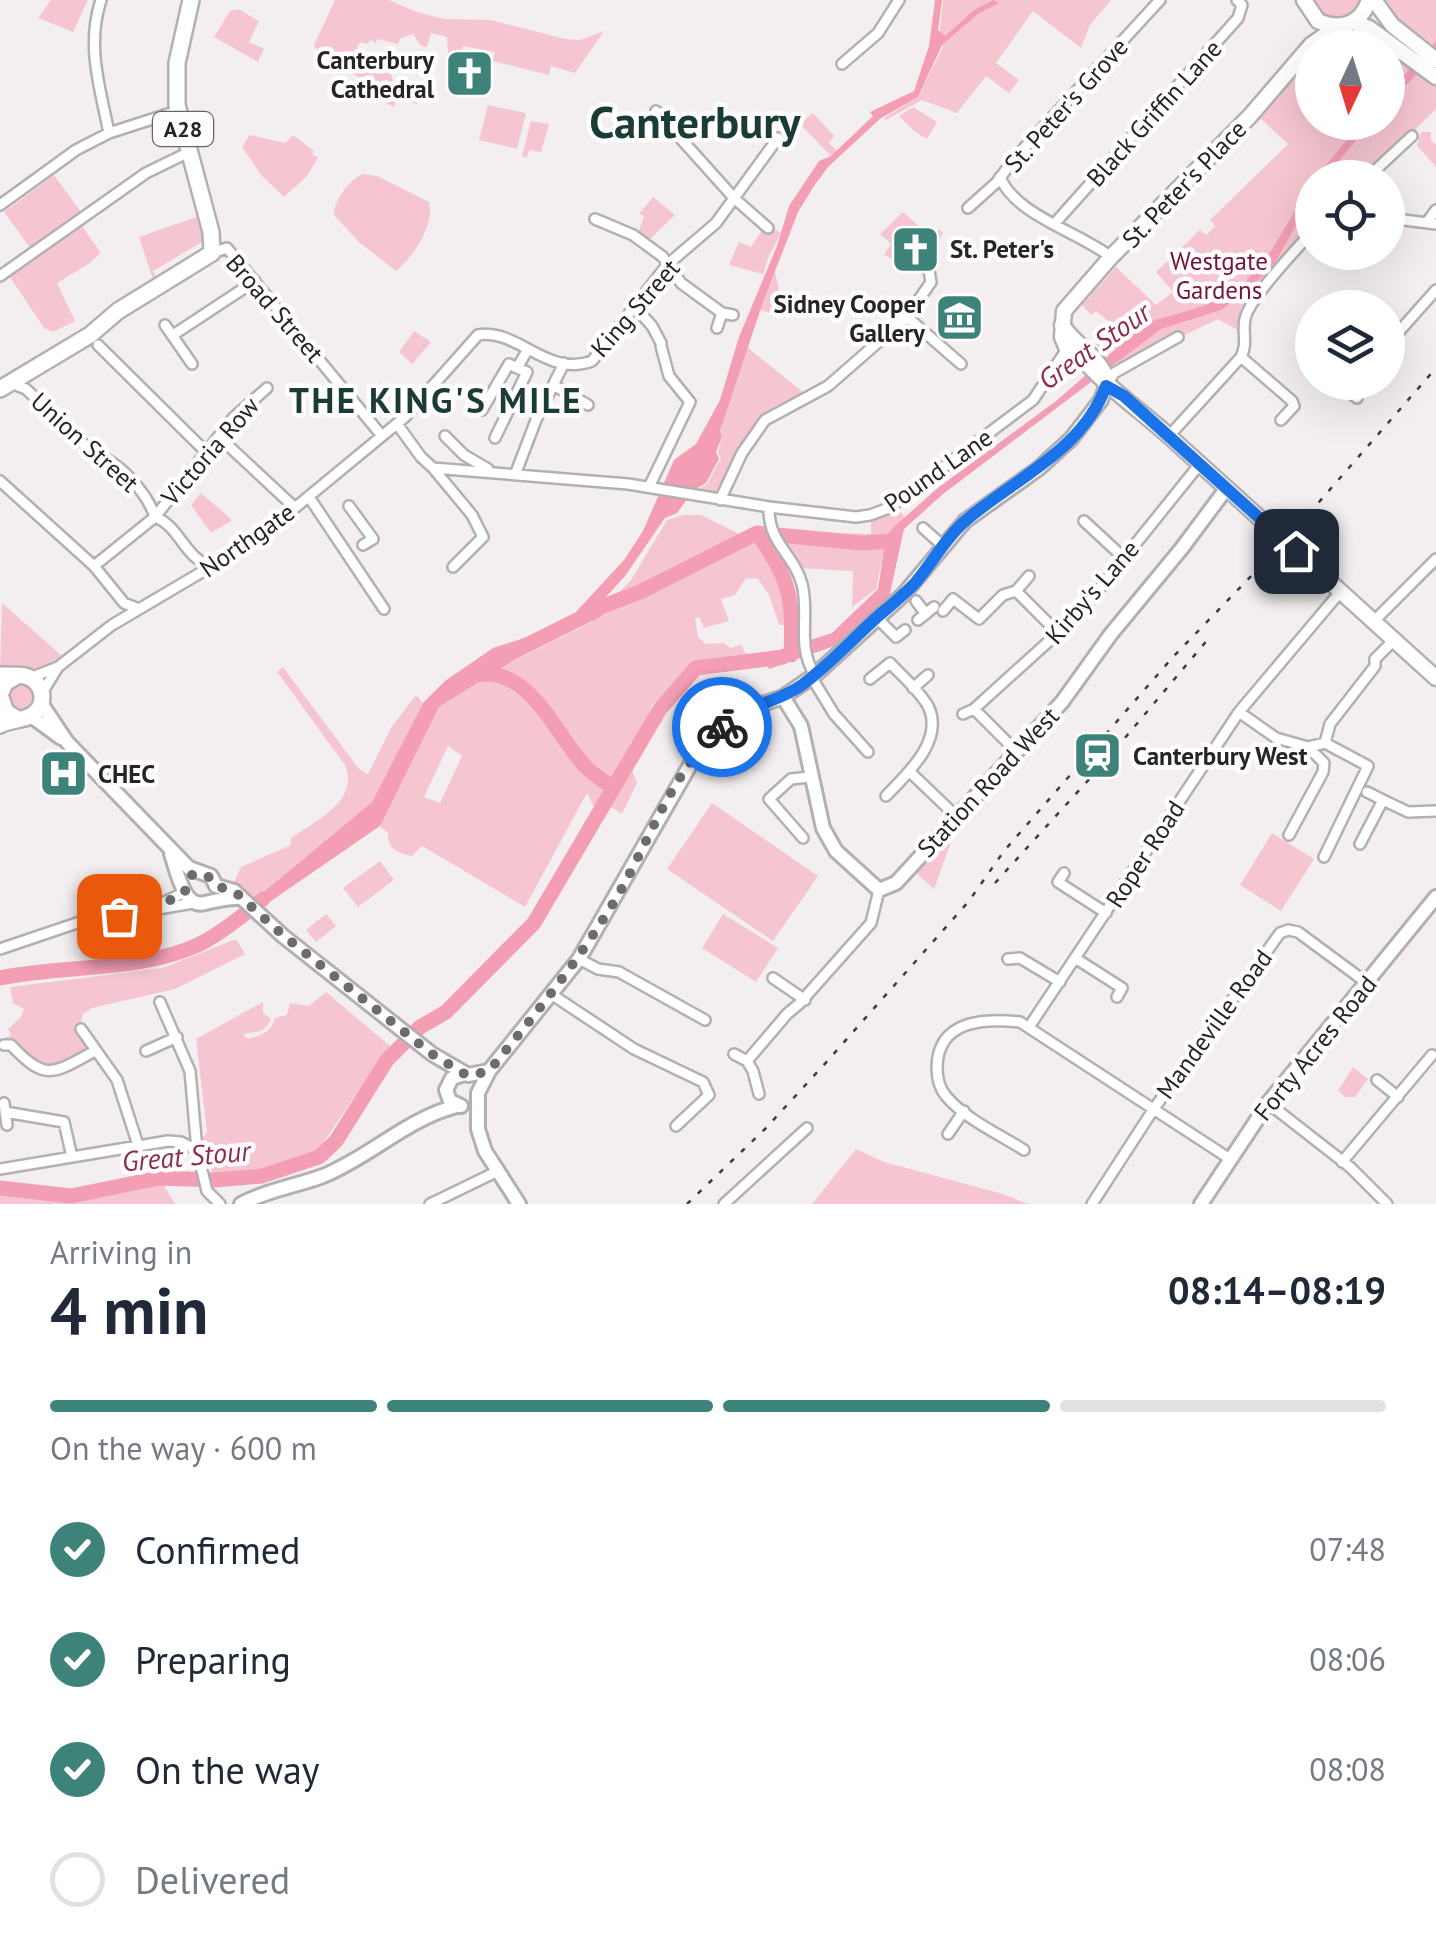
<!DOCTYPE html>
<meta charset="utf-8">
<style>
:root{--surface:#fff;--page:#f6f6f7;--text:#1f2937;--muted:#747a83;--line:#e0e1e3;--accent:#3e8379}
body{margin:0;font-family:"PT Sans",sans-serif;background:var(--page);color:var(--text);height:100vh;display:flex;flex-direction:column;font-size:38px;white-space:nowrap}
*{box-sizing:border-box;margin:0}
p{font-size:32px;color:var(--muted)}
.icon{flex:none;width:55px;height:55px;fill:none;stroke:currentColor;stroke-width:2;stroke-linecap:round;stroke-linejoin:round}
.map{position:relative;height:1204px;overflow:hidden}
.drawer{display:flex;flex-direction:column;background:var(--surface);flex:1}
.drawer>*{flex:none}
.needle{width:65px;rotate:184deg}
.buttons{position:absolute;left:1295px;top:30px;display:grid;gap:20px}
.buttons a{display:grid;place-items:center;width:110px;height:110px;border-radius:50%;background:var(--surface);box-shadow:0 10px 40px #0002;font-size:50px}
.pin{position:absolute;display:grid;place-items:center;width:85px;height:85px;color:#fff;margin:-42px;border-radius:20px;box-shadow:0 5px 15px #0006}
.courier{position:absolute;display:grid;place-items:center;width:100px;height:100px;margin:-50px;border:8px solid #1a73e8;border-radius:50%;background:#fff;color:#222;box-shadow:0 2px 12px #0007}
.summary em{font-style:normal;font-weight:600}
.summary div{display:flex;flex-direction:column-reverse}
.summary{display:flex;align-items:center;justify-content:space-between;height:170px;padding:0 50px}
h1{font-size:65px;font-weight:600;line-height:75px}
.bar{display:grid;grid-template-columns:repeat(4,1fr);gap:15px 10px;align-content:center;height:120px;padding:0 50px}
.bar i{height:12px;border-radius:8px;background:var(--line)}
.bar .on{background:var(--accent)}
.bar p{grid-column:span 4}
ol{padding:0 50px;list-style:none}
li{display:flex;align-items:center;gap:30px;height:110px}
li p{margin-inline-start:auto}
li .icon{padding:10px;border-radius:50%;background:var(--accent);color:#fff;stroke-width:4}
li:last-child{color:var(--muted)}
li i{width:55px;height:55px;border:5px solid var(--line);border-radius:50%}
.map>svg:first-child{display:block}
.green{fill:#f5c6d1;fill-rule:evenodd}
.water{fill:#f49eb5}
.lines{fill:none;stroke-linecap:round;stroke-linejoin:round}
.river{stroke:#f49eb5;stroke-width:15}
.street-casing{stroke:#b4b0b1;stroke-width:14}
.secondary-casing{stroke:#b4b0b1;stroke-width:18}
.primary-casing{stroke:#b4b0b1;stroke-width:19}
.highway-casing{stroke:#b4b0b1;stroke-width:20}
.street{stroke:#fff;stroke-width:9}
.secondary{stroke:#fff;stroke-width:12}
.primary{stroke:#fff;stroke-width:14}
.highway{stroke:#fff;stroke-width:15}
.rail{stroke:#3d3b3c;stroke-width:2.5;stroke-dasharray:5 10;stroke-linecap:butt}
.done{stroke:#6e6b6c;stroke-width:10;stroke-dasharray:0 18}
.route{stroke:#1a73e8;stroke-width:12}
.labels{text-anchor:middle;stroke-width:9;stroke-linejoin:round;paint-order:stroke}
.shield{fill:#fffdfe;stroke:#676566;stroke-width:2.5}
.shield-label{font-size:22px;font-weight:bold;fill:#262425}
.poi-label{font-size:25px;font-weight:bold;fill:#262425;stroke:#fffdfe;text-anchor:start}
.street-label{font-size:25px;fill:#262425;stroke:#fffdfe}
.park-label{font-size:25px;fill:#75123a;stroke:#fffdfe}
.water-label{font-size:28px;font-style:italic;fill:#8e2c4f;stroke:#fffdfe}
.district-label{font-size:35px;font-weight:bold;letter-spacing:2.5px;fill:#1a3b36;stroke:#fffdfe}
.town-label{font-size:45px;font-weight:bold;fill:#1a3b36;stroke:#fffdfe}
</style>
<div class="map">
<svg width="1436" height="1204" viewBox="0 0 1436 1204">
<rect width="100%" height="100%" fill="#f3eff0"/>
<path class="green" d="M51 0H88L73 32 38 18Z
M335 0H389L417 12 444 19 491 20 565 39 580 40 604 31 575 73 551 66 549 75 493 61 495 52 463 46 461 56 448 53 447 37 431 33 427 47 421 46 413 34 401 38 398 44 378 39 375 43 371 40 367 44 362 42 357 46 359 59H363L365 65 370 64 371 69 391 74 393 80 385 93 395 99 405 85 409 86 411 81 419 83 417 104 398 98 394 107 356 88 360 78 318 53 314 45Z
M943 0H1111L1090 25 1081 48 1033 11 996 63 1019 80 1009 93 986 76 957 113 922 100 886 120 884 118 918 97 943 47 939 36Z
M1308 0H1364L1361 9 1344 21 1322 18Z
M1383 0H1436V47L1390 13Z
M238 9 259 21 249 42 264 49 258 62 214 37 230 11Z
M1353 22 1436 77V109L1367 177 1312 178V231L1252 304 1245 334 1218 319 1120 366 1096 345 1115 327 1096 311 1091 315 1082 305 1116 267 1156 305 1173 292 1156 272 1200 230 1206 235 1215 226 1210 220 1288 144 1253 112 1311 45ZM1312 48H1388V122H1312Z
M488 105 526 113 517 149 479 140Z
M913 107 937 122 927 139 914 131 899 116Z
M813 113 834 136 829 143 837 151 831 156 800 124Z
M531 121 549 124 541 152 530 150 526 158 522 156Z
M1421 132H1431V141L1436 144V167L1417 146Z
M250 135 285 143 293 135 314 151 312 154 318 158 307 176 284 197 262 176 242 147Z
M363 174 377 176 429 202C435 225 414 256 396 271L359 242 334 215C334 200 349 180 363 174Z
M54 175 81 212 31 249 4 212Z
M653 197 675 215 647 242 638 233 644 216 639 214Z
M903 212 931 237 939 229 943 233 922 268 911 269 884 255 891 244 880 234Z
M202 215 206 247 202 242 153 271 157 279 153 280 139 237Z
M766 224 781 233 769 256 763 274 729 265 739 242 751 247Z
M82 226 101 253 90 263 57 283 75 321 53 332 44 328 8 274Z
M775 272 785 317 760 310Z
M414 331 431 342 412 364 399 352Z
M747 347 804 393C746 419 747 435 721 490L708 495 696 491 707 484 721 458 718 453 722 436 720 431Z
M201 493 230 518 231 521 211 533 191 505Z
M898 509 905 517 887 536 876 589 852 607 853 571 798 568 771 531 871 534V519L887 516Z
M684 515H701L760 544 783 581 789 602V625H779L769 595 758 579 746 578 735 595 721 599 729 621 704 628 699 617 695 619 698 637 706 644 724 643 730 648 741 645 748 658 720 659 694 666 652 705 639 741 627 756 637 783 622 814 601 800 595 809 587 793 525 907 422 846 412 856C397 853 388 849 388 833L380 826 405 768 439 707 515 660 590 623 631 580 667 520ZM448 746 462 756 440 803 424 797Z
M2 603 62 656 38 670 0 668Z
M283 667 359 769 368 774 391 728 416 695 423 703 372 802 248 905 234 891V882L241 867 291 845V838C315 821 360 801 345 765L277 672Z
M8 696a13 13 0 1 1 26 0a13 13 0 1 1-26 0Z
M712 803 818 876 773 941 667 869Z
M968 815 969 821 956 828 934 889 916 873Z
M1272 833 1314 859 1281 911 1240 885Z
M380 861 394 880 358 907 343 888Z
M326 914 336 926 316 942 306 930Z
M723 914 778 948 756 982 702 948Z
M236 939 245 954 175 989 92 1008 83 1014 80 1026 95 1051 49 1071 4 1045 5 1038 11 1035 8 1029 21 1017 24 1009 13 1003 10 987 163 968Z
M326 992 390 1046 320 1147C291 1172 251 1171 214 1176L199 1143 207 1132 196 1039 263 1002V1013L271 1019C265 1033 256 1032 243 1034L248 1039C262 1035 270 1033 275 1018L287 1015 290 1003 309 1006Z
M1353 1067 1368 1079 1355 1097H1345L1338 1091Z
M856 1149 884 1162 1003 1194 1028 1204H812Z
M161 1180 175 1204H0V1190L72 1198Z"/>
<path class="water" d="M935 0H942L938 30 945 36 974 10 993 0 999 3 978 14 942 45 918 97 881 118 828 167 814 186 798 212 762 305 720 431 722 436 716 452 719 459 706 483 694 490 677 513 665 518 625 576 604 599 602 616 516 659 439 707 380 826 255 912 248 905 372 802 423 703 445 681 493 648 524 638 576 612 624 560 643 531 674 460 696 444 720 400 739 337 777 246 789 206 819 161 831 156 873 116 870 112 914 91 929 46Z
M1436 41V54L1388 104V92Z
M1361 123H1371L1325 177H1316Z
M1312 182V196L1276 261 1250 290 1221 310 1161 329 943 494 904 529 889 598 840 644 769 669 764 655 832 633 878 589 886 536 896 525 939 487 1056 401 1131 336 1152 321 1204 306 1244 283 1271 251Z"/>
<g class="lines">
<path class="river" d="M757 533C791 580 793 598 791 655
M585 613 640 592 757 533 862 543 892 541
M476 675C531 665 555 736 587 768 594 775 604 781 613 788
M0 978C66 964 137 973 200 944 223 932 243 915 263 899
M0 1188 71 1196 159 1178 215 1180 262 1176 319 1157 336 1141 387 1060 420 1027 446 1012 534 923 660 709 696 668 783 657"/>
<defs>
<path id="street" d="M101 0C86 45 100 88 109 133
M842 64 878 33 899 0
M656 111 734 198 768 228
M1000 177C1015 215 1079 232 1111 257
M1367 178 1412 136
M0 205 76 150 109 133 171 113
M968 208 997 182 1014 159 1160 0
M1388 218 1436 224
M595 219 633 235 663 257 681 283 722 313 733 315
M1056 222 1238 18 1242 5 1237 0
M1427 222 1436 210
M212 253 227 248 382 436
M0 276 146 173 189 152
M635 307 652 326 661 343
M907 317 961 364
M165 325 192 364
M717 328 722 313
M173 335 255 281
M1388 344 1436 290
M98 345 206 452
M1241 357 1292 401 1294 406 1281 420
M11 383 26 389 96 456C119 460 148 495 155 517 180 526 185 560 212 566
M1340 384 1357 398
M1107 385 1114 373 1178 337
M555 386 588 405
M475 406 482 410 509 364 517 368 527 351
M397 424 421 457 433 468 628 484 769 507 856 517 870 515 889 508 1033 400 1067 349
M445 436 464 455 488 469
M1169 436 1241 357C1248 343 1242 333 1245 319 1248 301 1298 247 1312 232
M219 437 292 505
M495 438 527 372 517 368
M433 468 472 515 483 537 453 567
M515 475 536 420 564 363
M0 481 94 566 124 603 139 609
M649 487 690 402 669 376 661 346
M309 497 384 609
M720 500 742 453 765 420 828 386 907 317 931 282 928 265
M349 506 373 539 363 545
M769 507C768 544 793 552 802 584 810 614 796 647 815 675
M1084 521 1125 559
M923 528 942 545
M94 566 155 517 233 418 267 388
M1016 591 1029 576
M916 601 926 614
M943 611 953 599 979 619 1003 595 1016 591 1059 634
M877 618 896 637 905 630
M918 620 934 607
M1374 621 1436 559
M30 678 58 667 112 625 212 566 279 521 405 417 478 335C518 328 547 378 592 361L667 265 716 223 778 138
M812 678 834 714 868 752
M870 679 890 663C902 676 919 690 928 706 945 740 907 774 886 796
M913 688 928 675
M42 693 58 667
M974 709 1016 751
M1239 712 1276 738 1308 747 1324 763 1323 772 1289 835
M963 714 974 709 1080 613 1199 465
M1325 743 1330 724 1375 666V659L1394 640
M1308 747 1325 743 1368 766 1324 857
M910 772 957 817
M1367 792 1383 800
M803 838 769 799 791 779 810 777
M1360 844 1383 800 1408 812 1436 811
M1064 873 1058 882 1106 913
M156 906 185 892
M0 949 77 923 193 903
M1075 958 1122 988 1117 997
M579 959 598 969 619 972 705 1020
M1008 959 1020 958 1060 982
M773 978 805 1000
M551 994 634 1049 703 1082 709 1095 676 1126
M160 1002 190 1071 197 1150
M1029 1027 1239 712 1341 591
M81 1029 117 1080 138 1145
M4 1045H11C47 1083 53 1073 95 1051
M146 1051 177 1037
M734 1054 747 1061 787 1014 799 1004 871 923 879 890
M747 1061 753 1071 759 1094
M1377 1080 1398 1097
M4 1103 7 1125
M1268 1103 1350 1167 1387 1204
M5 1112 64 1122 72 1157
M948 1134 964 1111
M1024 1150C999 1134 965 1119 946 1096 939 1088 937 1078 937 1067 938 1020 984 1018 1020 1022L1230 1159
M1342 1162 1432 1055
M0 1169 168 1141 181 1142 197 1150 207 1191 220 1204
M430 1204 496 1172
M724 1204 807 1128
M1092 1204 1153 1110 1280 933 1288 930 1298 932 1367 983"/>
<path id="secondary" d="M783 697 801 726 823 828 836 851 879 890 896 883 1062 702 1111 634 1182 548 1226 489
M41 703 67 742 189 868 211 876 216 886 234 891 283 936 432 1054 468 1075 489 1071
M31 716 61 738
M171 854C177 870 183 909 205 903 217 900 225 898 237 898
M461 1106 450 1101 446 1090 452 1078 465 1074
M241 1204C267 1190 296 1186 323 1176 370 1157 408 1118 457 1106
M519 1204 485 1151 478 1129V1093L489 1071 579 959 701 746 740 712 783 697 815 675 903 595 965 521 1038 469 1071 439 1101 400 1106 387
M1201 1204 1268 1103 1436 897"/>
<path id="primary" d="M1304 0 1318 21C1341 31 1361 24 1369 0
M1374 0 1392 25 1436 60
M1353 22 1369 28 1436 77
M1062 325C1075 345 1096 354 1106 376
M1080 359 1067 349 1062 337 1064 311 1111 257 1250 116 1311 45 1338 26
M1088 365C1112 391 1142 412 1169 436L1436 678"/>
<path id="highway" d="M0 389 90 335 118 311 212 253 211 232 177 105V63L191 0
M0 675C8 675 18 675 25 676 44 681 48 705 32 715 22 721 11 719 0 725
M16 718 6 712 0 695 5 683 17 676"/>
</defs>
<use href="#street" class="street-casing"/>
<use href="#secondary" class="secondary-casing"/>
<use href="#primary" class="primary-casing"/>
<use href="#highway" class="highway-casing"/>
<use href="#street" class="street"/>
<use href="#secondary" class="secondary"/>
<use href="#primary" class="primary"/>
<use href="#highway" class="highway"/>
<path class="rail" d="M995 883 1103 764 1209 638
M687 1204 765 1129 822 1067 969 901 1004 851 1173 657 1285 541 1436 368"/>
</g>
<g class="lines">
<path class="done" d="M119 916C142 913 165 904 185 892L186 882 192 875 206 874 216 886 234 891 284 936 432 1054 468 1076 489 1071C535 1015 580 959 617 897 650 840 672 771 722 727"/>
<path class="route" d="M722 727C745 705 777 703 802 685 829 665 852 640 876 618 890 606 904 595 916 582 933 562 944 540 964 522 1013 479 1082 452 1106 386L1124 396 1296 551"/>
</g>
<defs>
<symbol id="church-square" viewBox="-11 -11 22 22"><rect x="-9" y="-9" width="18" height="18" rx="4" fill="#3e8379" stroke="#fffdfe"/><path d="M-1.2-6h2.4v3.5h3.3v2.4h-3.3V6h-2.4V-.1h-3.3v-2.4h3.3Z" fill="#fff"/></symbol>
<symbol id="museum-square" viewBox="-11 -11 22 22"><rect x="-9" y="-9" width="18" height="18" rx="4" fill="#3e8379" stroke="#fffdfe"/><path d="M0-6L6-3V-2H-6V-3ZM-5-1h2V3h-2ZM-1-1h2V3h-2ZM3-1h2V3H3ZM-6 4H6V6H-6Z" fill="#fff"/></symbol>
<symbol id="station-square" viewBox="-11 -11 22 22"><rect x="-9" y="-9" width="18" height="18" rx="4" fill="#3e8379" stroke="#fffdfe"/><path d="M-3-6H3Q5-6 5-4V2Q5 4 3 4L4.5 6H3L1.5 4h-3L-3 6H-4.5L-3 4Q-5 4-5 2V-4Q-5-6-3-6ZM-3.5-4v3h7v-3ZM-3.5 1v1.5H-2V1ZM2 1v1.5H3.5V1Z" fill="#fff"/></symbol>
<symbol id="hospital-square" viewBox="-11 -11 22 22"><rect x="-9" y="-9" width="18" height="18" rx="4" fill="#3e8379" stroke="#fffdfe"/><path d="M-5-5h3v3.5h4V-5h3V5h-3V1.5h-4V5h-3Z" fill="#fff"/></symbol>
</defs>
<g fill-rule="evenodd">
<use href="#church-square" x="442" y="46" width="55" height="55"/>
<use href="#church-square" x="888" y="222" width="55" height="55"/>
<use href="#museum-square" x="932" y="290" width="55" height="55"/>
<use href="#station-square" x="1070" y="728" width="55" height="55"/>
<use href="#hospital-square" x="36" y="746" width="55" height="55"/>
</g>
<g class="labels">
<rect class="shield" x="153" y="112" width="60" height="34" rx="8"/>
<g class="shield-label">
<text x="183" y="137">A28</text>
</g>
<g class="poi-label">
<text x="434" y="69" text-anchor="end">Canterbury<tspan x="434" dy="29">Cathedral</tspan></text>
<text x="950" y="258">St. Peter's</text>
<text x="925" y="313" text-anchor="end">Sidney Cooper<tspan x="925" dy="29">Gallery</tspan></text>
<text x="1133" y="765">Canterbury West</text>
<text x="98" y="783">CHEC</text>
</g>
<g class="street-label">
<text transform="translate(1066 105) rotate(-48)" y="9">St. Peter's Grove</text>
<text transform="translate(1154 113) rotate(-48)" y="9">Black Griffin Lane</text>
<text transform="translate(1184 184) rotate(-46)" y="9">St. Peter's Place</text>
<text transform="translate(275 308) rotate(49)" y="9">Broad Street</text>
<text transform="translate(635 308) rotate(-49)" y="9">King Street</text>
<text transform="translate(85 442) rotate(42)" y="9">Union Street</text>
<text transform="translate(210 451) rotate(-49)" y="9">Victoria Row</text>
<text transform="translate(938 470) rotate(-35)" y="9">Pound Lane</text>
<text transform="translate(247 540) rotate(-35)" y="9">Northgate</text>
<text transform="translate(1092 592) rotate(-49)" y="9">Kirby's Lane</text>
<text transform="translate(988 782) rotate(-47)" y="9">Station Road West</text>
<text transform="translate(1145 854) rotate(-57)" y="9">Roper Road</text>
<text transform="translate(1214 1024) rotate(-54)" y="9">Mandeville Road</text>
<text transform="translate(1315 1048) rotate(-51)" y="9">Forty Acres Road</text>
</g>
<g class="park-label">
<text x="1219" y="270">Westgate<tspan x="1219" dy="29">Gardens</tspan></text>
</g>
<g class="water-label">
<text transform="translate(1094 346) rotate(-35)" y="10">Great Stour</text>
<text transform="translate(186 1156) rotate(-5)" y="10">Great Stour</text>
</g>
<g class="district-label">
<text x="436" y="413">THE KING'S MILE</text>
</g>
<g class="town-label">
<text x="695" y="138">Canterbury</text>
</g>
</g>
</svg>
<div class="buttons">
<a><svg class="needle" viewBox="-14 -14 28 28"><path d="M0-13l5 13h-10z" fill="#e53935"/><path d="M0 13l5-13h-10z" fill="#747a83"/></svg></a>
<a><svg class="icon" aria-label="locate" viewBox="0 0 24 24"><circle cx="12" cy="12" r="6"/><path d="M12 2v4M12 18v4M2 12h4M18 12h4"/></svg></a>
<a><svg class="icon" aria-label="layers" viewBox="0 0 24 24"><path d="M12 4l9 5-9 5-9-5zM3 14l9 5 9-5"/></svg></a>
</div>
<div class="pin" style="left:119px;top:916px;background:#ea580c"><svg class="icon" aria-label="bag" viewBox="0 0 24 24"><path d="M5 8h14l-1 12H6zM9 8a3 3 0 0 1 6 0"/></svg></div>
<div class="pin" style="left:1296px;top:551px;background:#1f2937"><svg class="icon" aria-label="home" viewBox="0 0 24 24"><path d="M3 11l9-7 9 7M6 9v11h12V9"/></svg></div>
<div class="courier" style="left:722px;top:727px"><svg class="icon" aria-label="bike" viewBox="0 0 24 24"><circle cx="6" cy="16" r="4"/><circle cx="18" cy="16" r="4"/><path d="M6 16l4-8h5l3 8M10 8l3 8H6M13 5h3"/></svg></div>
</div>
<section class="drawer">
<div class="summary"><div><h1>4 min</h1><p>Arriving in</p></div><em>08:14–08:19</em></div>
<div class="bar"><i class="on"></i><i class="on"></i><i class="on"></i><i></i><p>On the way · 600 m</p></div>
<ol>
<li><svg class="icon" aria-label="check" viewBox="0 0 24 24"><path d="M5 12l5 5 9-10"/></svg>Confirmed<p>07:48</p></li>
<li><svg class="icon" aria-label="check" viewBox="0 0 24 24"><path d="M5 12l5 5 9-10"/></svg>Preparing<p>08:06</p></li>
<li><svg class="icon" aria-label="check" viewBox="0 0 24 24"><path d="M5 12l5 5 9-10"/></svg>On the way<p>08:08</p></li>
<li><i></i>Delivered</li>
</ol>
</section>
